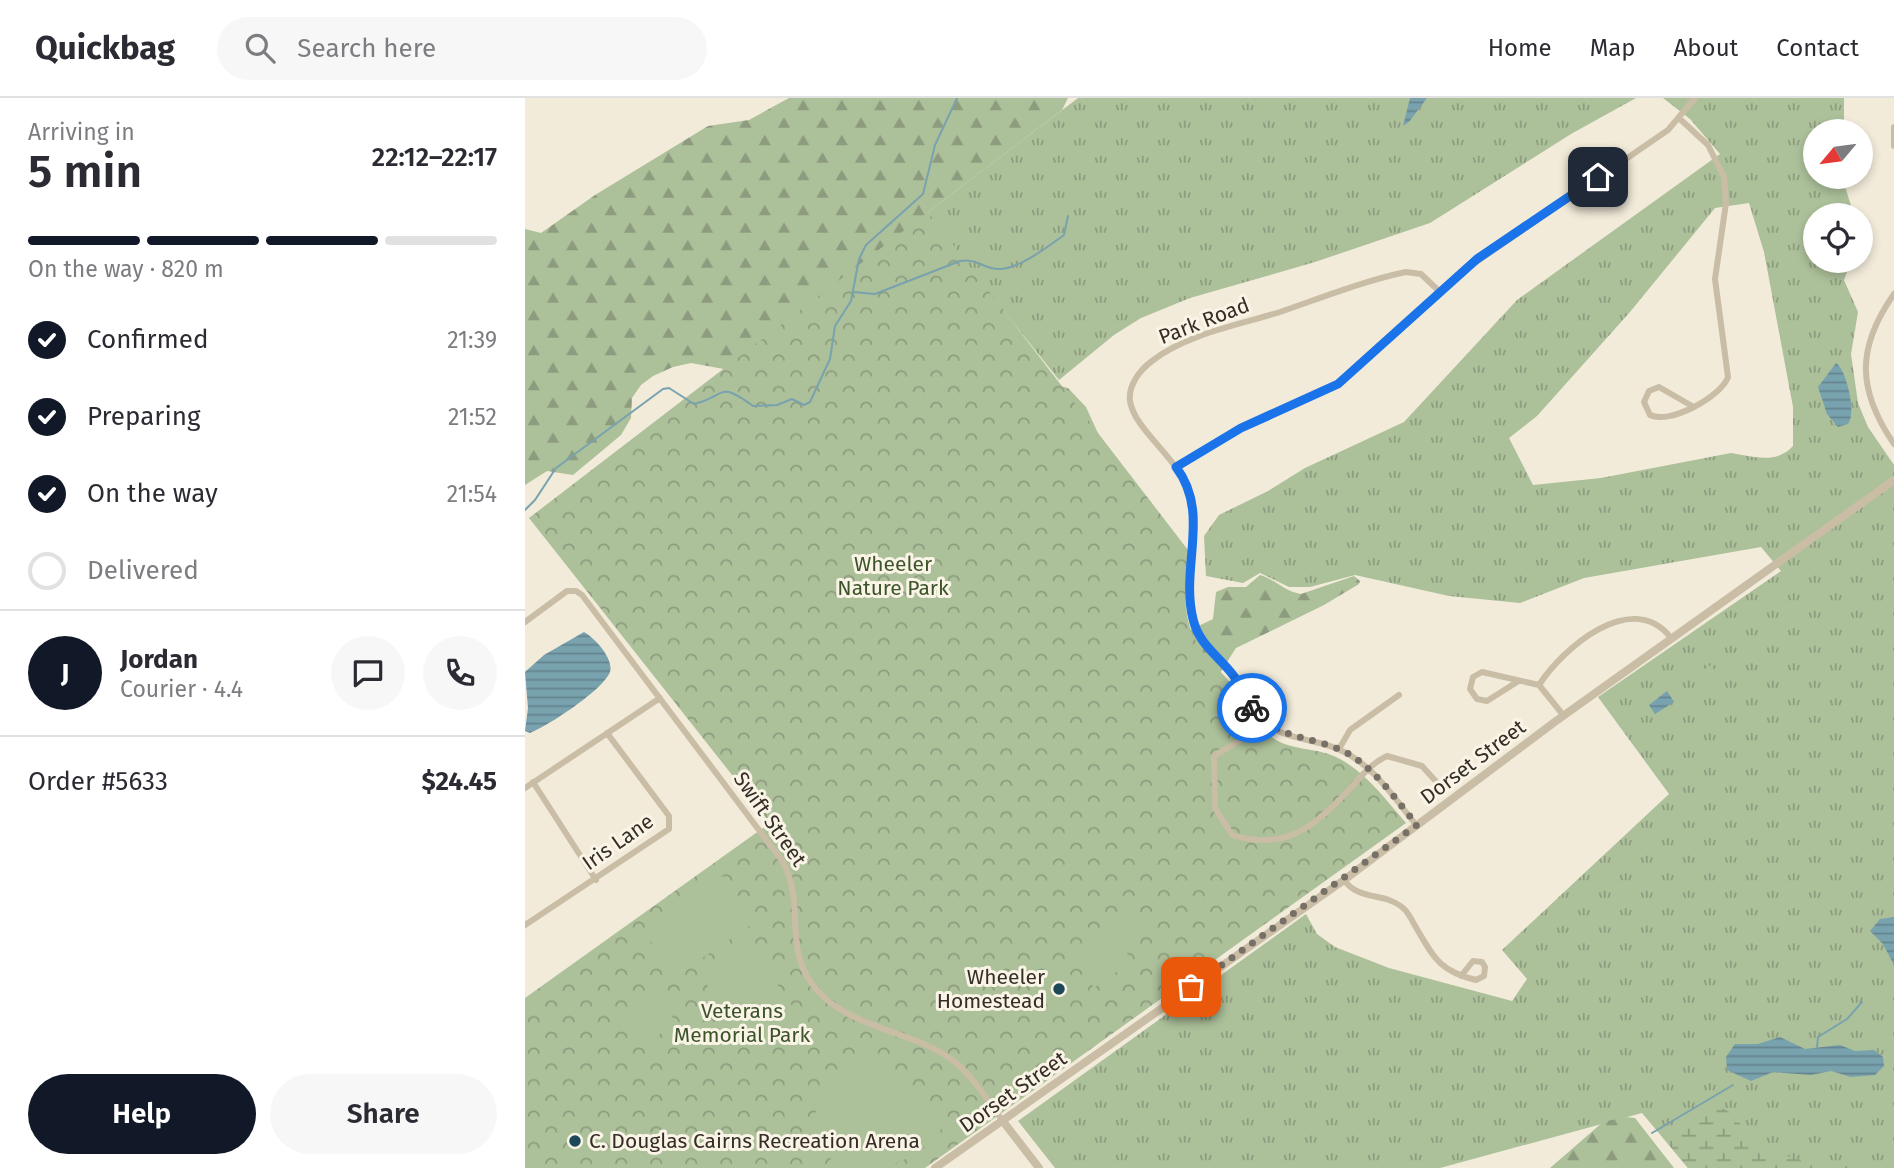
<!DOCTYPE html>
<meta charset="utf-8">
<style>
:root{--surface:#fff;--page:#f7f7f7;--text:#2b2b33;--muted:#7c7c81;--line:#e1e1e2;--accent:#111827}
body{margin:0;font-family:"Fira Sans",sans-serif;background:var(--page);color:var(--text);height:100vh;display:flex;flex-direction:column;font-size:26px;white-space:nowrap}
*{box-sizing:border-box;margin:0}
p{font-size:23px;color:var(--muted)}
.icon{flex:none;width:38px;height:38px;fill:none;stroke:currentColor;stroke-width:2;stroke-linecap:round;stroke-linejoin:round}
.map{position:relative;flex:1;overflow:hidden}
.panel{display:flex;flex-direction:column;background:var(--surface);width:525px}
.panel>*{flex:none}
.needle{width:46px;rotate:241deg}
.controls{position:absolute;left:1278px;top:21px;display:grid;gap:14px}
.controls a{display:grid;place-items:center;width:70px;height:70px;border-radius:50%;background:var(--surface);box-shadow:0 4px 10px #0003;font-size:35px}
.pin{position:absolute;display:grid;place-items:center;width:60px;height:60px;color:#fff;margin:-30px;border-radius:14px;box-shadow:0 4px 10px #0006}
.courier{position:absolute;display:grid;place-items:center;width:70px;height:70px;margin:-35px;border:5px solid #1a73e8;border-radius:50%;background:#fff;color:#222;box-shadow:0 2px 9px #0007}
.headline em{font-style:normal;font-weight:600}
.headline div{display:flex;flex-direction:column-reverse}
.headline{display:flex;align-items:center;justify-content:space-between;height:119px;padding:0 28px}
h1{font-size:46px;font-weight:600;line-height:52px}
.bar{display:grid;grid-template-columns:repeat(4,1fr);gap:10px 7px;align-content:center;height:84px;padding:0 28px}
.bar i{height:9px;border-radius:5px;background:var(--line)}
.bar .on{background:var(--accent)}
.bar p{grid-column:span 4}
.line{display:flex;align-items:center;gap:18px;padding:0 28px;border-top:2px solid var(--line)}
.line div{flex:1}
.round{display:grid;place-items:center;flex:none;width:74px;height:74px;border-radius:37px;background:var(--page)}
ol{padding:0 28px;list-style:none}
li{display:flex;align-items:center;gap:21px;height:77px}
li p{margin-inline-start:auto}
li .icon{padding:7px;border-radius:50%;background:var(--accent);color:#fff;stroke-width:4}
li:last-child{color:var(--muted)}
li i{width:38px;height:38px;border:4px solid var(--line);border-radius:50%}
.cta{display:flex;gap:14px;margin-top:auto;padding:14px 28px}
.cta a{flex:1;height:80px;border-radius:42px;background:var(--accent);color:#fff;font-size:28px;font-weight:600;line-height:80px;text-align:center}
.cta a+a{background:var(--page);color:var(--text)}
header{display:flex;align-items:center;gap:42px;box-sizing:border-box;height:98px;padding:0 35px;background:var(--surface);border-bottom:2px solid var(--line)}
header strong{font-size:33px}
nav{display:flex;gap:38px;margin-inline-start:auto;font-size:24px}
.search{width:490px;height:63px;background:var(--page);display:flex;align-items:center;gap:18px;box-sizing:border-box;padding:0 24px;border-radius:38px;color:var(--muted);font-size:26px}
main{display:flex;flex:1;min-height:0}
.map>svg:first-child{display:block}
.grass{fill:url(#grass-tufts);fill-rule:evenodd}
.forest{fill:url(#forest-firs)}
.wetland{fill:url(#wetland-marsh)}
.park{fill:url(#park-crowns)}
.garden{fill:#acc09a}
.water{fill:url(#water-rules)}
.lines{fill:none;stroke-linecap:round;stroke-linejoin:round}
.stream{stroke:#79a2af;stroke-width:2}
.minor{stroke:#cabda6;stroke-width:6}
.tertiary{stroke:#cabda6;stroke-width:8}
.done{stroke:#777066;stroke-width:7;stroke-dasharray:0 12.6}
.route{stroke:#1a73e8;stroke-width:9}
.poi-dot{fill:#1c4857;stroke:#f9f4e6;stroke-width:2.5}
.labels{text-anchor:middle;stroke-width:6;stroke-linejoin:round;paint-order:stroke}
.street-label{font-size:21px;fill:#352e27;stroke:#f9f4e6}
.park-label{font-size:21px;fill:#3d542a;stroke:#f9f4e6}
.poi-label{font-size:21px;fill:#352e27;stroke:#f9f4e6;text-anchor:end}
</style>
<header>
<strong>Quickbag</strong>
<div class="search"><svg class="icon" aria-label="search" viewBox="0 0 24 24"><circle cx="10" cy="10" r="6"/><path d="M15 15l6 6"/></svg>Search here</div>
<nav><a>Home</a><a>Map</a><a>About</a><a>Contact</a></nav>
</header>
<main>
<section class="panel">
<div class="headline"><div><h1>5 min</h1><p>Arriving in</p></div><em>22:12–22:17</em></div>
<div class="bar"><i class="on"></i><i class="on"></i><i class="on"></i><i></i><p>On the way · 820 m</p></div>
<ol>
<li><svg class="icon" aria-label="check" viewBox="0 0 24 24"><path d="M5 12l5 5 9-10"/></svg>Confirmed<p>21:39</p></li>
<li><svg class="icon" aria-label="check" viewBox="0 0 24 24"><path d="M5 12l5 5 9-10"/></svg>Preparing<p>21:52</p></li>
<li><svg class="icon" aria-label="check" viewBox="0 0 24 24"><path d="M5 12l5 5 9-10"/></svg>On the way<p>21:54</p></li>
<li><i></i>Delivered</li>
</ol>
<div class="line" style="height:126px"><b class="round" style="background:var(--accent);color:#fff">J</b><div><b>Jordan</b><p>Courier · 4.4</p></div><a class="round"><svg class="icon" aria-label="chat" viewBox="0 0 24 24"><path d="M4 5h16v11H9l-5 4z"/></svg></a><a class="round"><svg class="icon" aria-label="phone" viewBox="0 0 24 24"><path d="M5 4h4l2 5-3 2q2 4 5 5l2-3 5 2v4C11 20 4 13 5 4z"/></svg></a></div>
<div class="line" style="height:91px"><div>Order #5633</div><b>$24.45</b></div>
<div class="cta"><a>Help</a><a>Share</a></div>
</section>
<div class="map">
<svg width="1369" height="1070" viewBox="0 0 1369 1070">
<defs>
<pattern id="grass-tufts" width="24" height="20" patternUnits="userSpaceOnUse" patternTransform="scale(1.75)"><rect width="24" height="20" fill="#acc09a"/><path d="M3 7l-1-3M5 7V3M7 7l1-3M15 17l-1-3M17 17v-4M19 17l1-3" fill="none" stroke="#8d9c7e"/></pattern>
<pattern id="forest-firs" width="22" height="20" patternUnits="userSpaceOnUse" patternTransform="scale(1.75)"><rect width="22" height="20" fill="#acc09a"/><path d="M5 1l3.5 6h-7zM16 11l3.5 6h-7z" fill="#8d9c7e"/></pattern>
<pattern id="wetland-marsh" width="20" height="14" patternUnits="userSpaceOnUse" patternTransform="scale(1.75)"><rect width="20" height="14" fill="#acc09a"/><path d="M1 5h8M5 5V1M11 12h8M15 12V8" fill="none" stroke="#8d9c7e"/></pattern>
<pattern id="park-crowns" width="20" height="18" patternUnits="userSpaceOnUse" patternTransform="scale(1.75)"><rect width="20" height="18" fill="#acc09a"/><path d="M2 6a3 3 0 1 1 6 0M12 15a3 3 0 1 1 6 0" fill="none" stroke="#8d9c7e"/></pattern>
<pattern id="water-rules" width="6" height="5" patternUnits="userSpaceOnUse" patternTransform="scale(1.75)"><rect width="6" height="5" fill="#79a2af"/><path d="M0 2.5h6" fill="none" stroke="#64848e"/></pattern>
</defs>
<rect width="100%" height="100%" fill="#f2ebda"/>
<path class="grass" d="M553 0H1111L1046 36 905 125 790 164 665 200 616 220 589 237 534 282 405 121 403 114Z
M1138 0H1319V33H1290V79H1317L1329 117H1290V163H1326L1319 182 1333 214 1326 256 1333 305 1343 329 1369 367V1070H1163L1117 1015 915 1070H530L493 1023 781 816 792 836 810 849 864 870 987 903 1002 881 977 852 1144 696 1073 599 1256 473 1236 449 1059 480 995 505 924 498 830 477 785 489H764L735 475 718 485 681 478 679 438 694 417 743 393 780 370 879 324 992 202 1195 56 1165 21ZM1224 105 1239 154 1268 309V348C1251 367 1227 358 1206 355L1076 380 1008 387 984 340 1012 318 1105 214 1190 110Z"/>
<path class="forest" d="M264 0H543L537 12 403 114 405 121 532 287 543 290 561 309 663 533 688 521 691 494 703 489H721L735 477C750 481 760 494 776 496L829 478 835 483 834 486 799 507 711 550 691 581 215 274 166 265 148 269 128 278 116 287 107 300 106 320 96 337 48 377 22 373 0 387V131L16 135 70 97 183 28 224 22Z
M1100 1019 1110 1020 1149 1070H1025L1078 1024Z"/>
<path class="wetland" d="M1192 1010C1209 1009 1218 1035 1232 1044 1267 1066 1307 1067 1347 1070H1163L1140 1042Z"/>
<path class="park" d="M403 114 663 452C660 490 654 528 682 559 691 570 702 579 710 591 722 607 729 625 745 638 764 653 790 649 811 659 839 672 861 702 881 725L400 1070H0V900L245 725 4 420Z"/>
<path class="garden" d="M1176 553 1183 562 1164 575 1157 566Z
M1186 567 1192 576 1173 590 1167 580Z
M198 778 230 824 150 879 118 832Z
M610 812 618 825 594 843 607 863 569 890 546 858Z
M226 848 281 928 233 961 178 881Z
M131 897 151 924 123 945 104 918Z
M346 950 395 996 417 1025 414 1039 385 1059 360 1070H312C271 1011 293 986 346 950Z"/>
<path class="water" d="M885 0H902L884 24 878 28Z
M1311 265C1321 271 1332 315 1323 326L1313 329 1302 316 1293 289Z
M59 534C70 540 89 561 85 574 78 592 23 628 5 635L0 633 3 610 0 574 19 557Z
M1142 593 1149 604 1130 616 1124 607Z
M1369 819V867L1358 846 1345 833 1355 821Z
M1255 939 1280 951 1315 947 1330 953 1349 952 1358 959 1359 968 1350 977 1326 979 1306 973 1286 977 1248 974 1226 983 1202 972 1201 959 1210 946H1233Z"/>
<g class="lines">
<path class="stream" d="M328 194 350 196 435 163C451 160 457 170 472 171 491 173 524 148 539 137L543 118
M0 412 10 402 31 370 138 291 144 290 169 306C202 298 192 282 228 308L252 307 267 301 279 307 285 304 305 261 310 228 326 203 334 161 341 147 398 96 410 47 432 0
M1292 949 1293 939 1322 921 1337 904
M1127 1035 1208 987"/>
<path class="minor" d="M1155 21 1183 47 1199 79 1201 105 1190 181 1203 279C1196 299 1144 327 1125 317L1119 304 1124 293 1134 289 1167 308
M1369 29V48
M1369 196C1331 250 1332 292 1369 346
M651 369 716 330 813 286 941 171 1143 32 1170 0
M0 524 42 493H51L57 497 258 764C281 808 258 846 287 886 319 930 384 931 426 961 447 976 462 1002 477 1022
M992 584 962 603 952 601 945 591 948 579 957 574 1014 587 1039 618
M1014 587C1038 550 1107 490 1146 540
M742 626 689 658 690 710 707 737C756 752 785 733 818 698 833 683 843 667 862 658L897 668 916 689
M814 651 825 632 874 597
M8 684 71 782
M0 690 135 600
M892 728C869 700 848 666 813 651 788 640 756 642 736 621 724 609 720 593 711 580 702 567 687 559 679 545 653 505 673 455 669 411 665 366 610 336 605 303 603 287 615 272 627 263 662 236 713 227 755 214 796 200 838 183 881 174L896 176 915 194
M819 782C834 803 858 794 877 809 882 813 886 820 889 826 908 858 913 873 951 882L959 878 960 869 957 864 948 863 936 878
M0 827 144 731V718L82 635"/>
<path class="tertiary" d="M477 1022 514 1070
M410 1070 819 782 1031 623 1369 382"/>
</g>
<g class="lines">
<path class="done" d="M666 889 892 727C872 703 852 673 824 656 790 637 751 643 727 610"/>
<path class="route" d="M727 610C721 599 716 587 708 577 693 557 674 547 668 521 655 469 686 415 651 369L716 330 813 286 952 161 1073 79"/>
</g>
<g class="poi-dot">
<circle cx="534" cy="891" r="7"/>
<circle cx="50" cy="1043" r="7"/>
</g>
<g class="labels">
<g class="street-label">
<text transform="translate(679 223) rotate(-21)" y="7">Park Road</text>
<text transform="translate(948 664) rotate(-37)" y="7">Dorset Street</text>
<text transform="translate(245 721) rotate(55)" y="7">Swift Street</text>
<text transform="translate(93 744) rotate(-35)" y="7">Iris Lane</text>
<text transform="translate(488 994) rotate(-35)" y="7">Dorset Street</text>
</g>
<g class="park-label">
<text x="368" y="473">Wheeler<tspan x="368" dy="24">Nature Park</tspan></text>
<text x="217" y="920">Veterans<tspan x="217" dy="24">Memorial Park</tspan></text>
</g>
<g class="poi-label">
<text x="520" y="886">Wheeler<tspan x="520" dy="24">Homestead</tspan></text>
<text x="64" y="1050" text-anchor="start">C. Douglas Cairns Recreation Arena</text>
</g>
</g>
</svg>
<div class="controls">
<a><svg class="needle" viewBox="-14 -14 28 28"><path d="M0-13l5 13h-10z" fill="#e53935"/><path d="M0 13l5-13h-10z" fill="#7c7c81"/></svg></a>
<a><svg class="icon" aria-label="locate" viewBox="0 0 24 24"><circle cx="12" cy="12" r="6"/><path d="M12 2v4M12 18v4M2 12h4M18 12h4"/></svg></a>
</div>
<div class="pin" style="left:666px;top:889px;background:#ea580c"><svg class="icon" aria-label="bag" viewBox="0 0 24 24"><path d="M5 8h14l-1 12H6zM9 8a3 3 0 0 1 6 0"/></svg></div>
<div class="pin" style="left:1073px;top:79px;background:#1f2937"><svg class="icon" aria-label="home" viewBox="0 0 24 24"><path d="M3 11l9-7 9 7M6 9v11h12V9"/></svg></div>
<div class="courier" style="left:727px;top:610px"><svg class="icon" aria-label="bike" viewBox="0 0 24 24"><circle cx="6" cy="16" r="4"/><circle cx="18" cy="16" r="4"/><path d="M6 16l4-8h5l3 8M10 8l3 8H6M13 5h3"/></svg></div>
</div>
</main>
